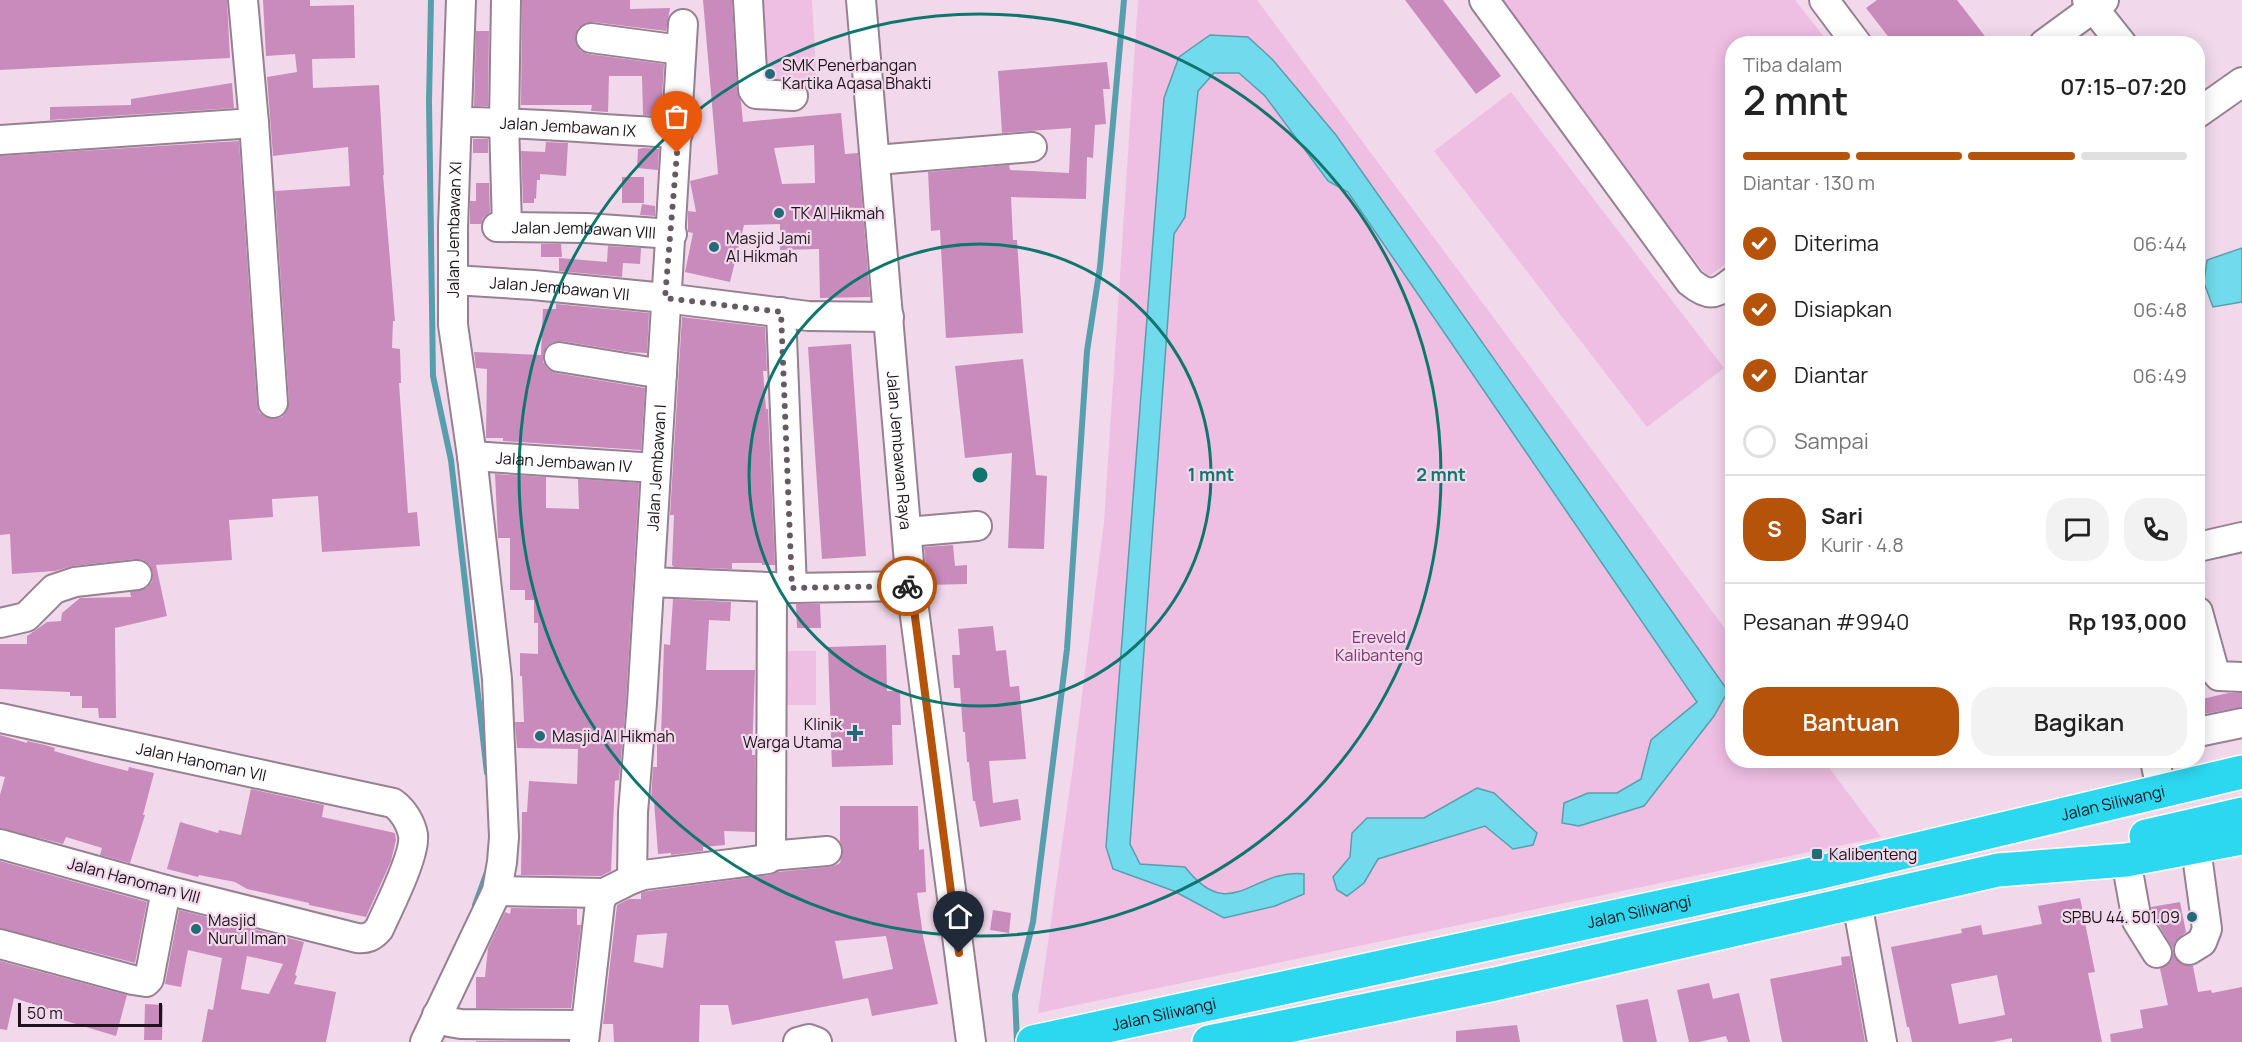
<!DOCTYPE html>
<html lang="id">
<meta charset="utf-8">
<style>
:root{--surface:#fff;--page:#f2f2f2;--text:#222;--muted:#767676;--line:#e0e0e0;--accent:#b45309}
body{margin:0;font-family:Manrope,sans-serif;background:var(--page);color:var(--text);height:100vh;display:flex;flex-direction:column;font-size:22px;white-space:nowrap}
*{box-sizing:border-box;margin:0}
p{font-size:20px;color:var(--muted)}
.icon{flex:none;width:33px;height:33px;fill:none;stroke:currentColor;stroke-width:2;stroke-linecap:round;stroke-linejoin:round}
.map{position:relative;flex:1;overflow:hidden}
.sheet{position:absolute;left:1725px;top:36px;width:480px;height:732px;display:flex;flex-direction:column;background:var(--surface);border-radius:24px;box-shadow:0 3px 15px #0003}
.sheet>*{flex:none}
.scale{position:absolute;left:18px;bottom:15px;width:144px;box-sizing:border-box;padding-left:6px;border:3px solid #1c141a;border-top:0;font-size:16px;line-height:21px;white-space:nowrap;color:#1c141a;-webkit-text-stroke:4px #f1d9eb;paint-order:stroke}
.pin{position:absolute;display:grid;place-items:center;width:51px;height:51px;color:#fff;margin:-62px -26px;border-radius:50% 50% 50% 0;rotate:-45deg;box-shadow:0 0 6px #0007}
.pin .icon{rotate:45deg}
.courier{position:absolute;display:grid;place-items:center;width:60px;height:60px;margin:-30px;border:4px solid #b45309;border-radius:50%;background:#fff;color:#222;box-shadow:0 2px 8px #0007}
.headline em{font-style:normal;font-weight:600}
.headline div{display:flex;flex-direction:column-reverse}
.headline{display:flex;align-items:center;justify-content:space-between;height:102px;padding:0 18px}
h1{font-size:39px;font-weight:600;line-height:45px}
.bar{display:grid;grid-template-columns:repeat(4,1fr);gap:9px 6px;align-content:center;height:72px;padding:0 18px}
.bar i{height:8px;border-radius:4px;background:var(--line)}
.bar .on{background:var(--accent)}
.bar p{grid-column:span 4}
.line{display:flex;align-items:center;gap:15px;padding:0 18px;border-top:2px solid var(--line)}
.line div{flex:1}
.round{display:grid;place-items:center;flex:none;width:63px;height:63px;border-radius:24px;background:var(--page)}
ol{padding:0 18px;list-style:none}
li{display:flex;align-items:center;gap:18px;height:66px}
li p{margin-inline-start:auto}
li .icon{padding:6px;border-radius:50%;background:var(--accent);color:#fff;stroke-width:4}
li:last-child{color:var(--muted)}
li i{width:33px;height:33px;border:3px solid var(--line);border-radius:50%}
.action{display:flex;gap:12px;margin-top:auto;padding:12px 18px}
.action a{flex:1;height:69px;border-radius:24px;background:var(--accent);color:#fff;font-size:24px;font-weight:600;line-height:69px;text-align:center}
.action a+a{background:var(--page);color:var(--text)}
.map>svg:first-child{display:block}
.green{fill:#eebee3}
.water{fill:#71daec;stroke:#589fad;stroke-width:1.5}
.lines{fill:none;stroke-linecap:round;stroke-linejoin:round}
.stream{stroke:#589fad;stroke-width:6}
.building{fill:#c98bbc;fill-rule:evenodd}
.minor-casing{stroke:#968091;stroke-width:32}
.highway-casing{stroke:#fff;stroke-width:36}
.minor{stroke:#fff;stroke-width:28}
.highway{stroke:#2cd7f0;stroke-width:33}
.done{stroke:#675963;stroke-width:6;stroke-dasharray:0 10.8}
.route{stroke:#b45309;stroke-width:8}
.ring{fill:none;stroke:#0f766e;stroke-width:3}
.poi-dot{fill:#236b77;stroke:#f1d9eb;stroke-width:2}
.labels{text-anchor:middle;stroke-width:4.5;stroke-linejoin:round;paint-order:stroke}
.poi-label{font-size:16px;fill:#1c141a;stroke:#f1d9eb;text-anchor:start}
.street-label{font-size:16px;fill:#1c141a;stroke:#f1d9eb}
.park-label{font-size:16px;fill:#7d3271;stroke:#f1d9eb}
.centre{fill:#0f766e;stroke:#f1d9eb;stroke-width:3}
.ring-label{font-size:18px;text-anchor:middle;font-weight:bold;fill:#0f766e;stroke:#f1d9eb;stroke-width:4.5;stroke-linejoin:round;paint-order:stroke}
</style>
<div class="map">
<svg width="2242" height="1042" viewBox="0 0 2242 1042">
<rect width="100%" height="100%" fill="#f1d9eb"/>
<path class="green" d="M757 0H812L817 87 763 90Z
M1138 0H1257L1732 638V760L1824 761 1881 837 1038 1013 1073 766 1104 522Z
M1492 0H1795L1829 43 1732 44V259L1708 277Z
M1511 92 1724 368 1647 427 1434 151Z
M780 651H816V705H780Z"/>
<path class="water" d="M1210 35 1248 37 1272 59 1336 135 1728 691 1714 716 1644 806 1579 826 1562 823 1564 803 1588 793H1617L1641 779 1651 740 1697 702 1348 192 1328 181 1265 96 1239 73H1214L1198 91 1185 217 1174 234 1130 844 1140 864 1185 867C1231 926 1252 868 1304 874V894L1275 906 1224 918 1174 891 1113 869 1106 847 1164 98 1179 57Z
M2242 248V302L2213 307 2204 283 2207 260Z
M1477 788 1494 793 1537 833 1533 845 1513 849 1485 826 1378 859 1364 883 1347 896 1337 890 1333 877 1350 857 1352 833 1367 818H1424Z"/>
<g class="lines">
<path class="stream" d="M431 0 429 102 433 376 451 460 487 773
M475 905 487 872
M1017 1042 1015 995 1033 922 1067 649 1087 351 1100 267 1124 0"/>
</g>
<path class="building" d="M0 0H227L230 58 0 70Z
M263 0H310V6L354 5 355 58 312 59 313 88 379 85 384 175H383L395 321H393L392 348 400 349 401 383H399L408 513 417 512 420 546 322 552 318 496 272 499 273 517 229 520 232 560 156 565 167 616 115 628 116 718H99L98 708H82V696H70V692L0 689V644H27V636L47 622 61 621 62 613 80 598 131 597 130 592 147 588 152 582 153 574 150 565 143 560 135 559 73 566 55 571 12 574 10 534 0 535V156L239 141 257 404 259 412 265 417 274 419 282 417 287 411 289 402 275 191 350 186 348 147 273 156 267 77 297 72 295 54 266 56Z
M522 0H630V9L670 8 666 31 593 22 585 23 578 28 575 36 576 44 581 51 588 54 664 64 661 116 643 115 642 76H609L608 112 591 111 592 105H521Z
M703 0H732L737 91 741 102 743 122 841 113 845 154 858 153 870 297 820 298 819 249 780 250V224L744 225 730 282 685 272 693 233 688 232V211L696 212 690 181 718 174ZM814 145 815 183 782 184 774 148Z
M1405 0H1443L1501 76 1476 94Z
M1877 0H1957L1991 44H1894L1866 8Z
M476 31H489L488 106H474Z
M1107 62 1110 89H1103L1106 124 1095 125 1093 158 1087 157 1086 199 1011 197 1013 240H1017L1023 333 946 338 940 230 931 231 928 172 1009 165 1010 170 1069 173 1071 128 1002 133 998 71Z
M232 83 234 108 50 120V107L131 105V99Z
M473 139H488V153H473Z
M546 142 568 143 566 176 540 174V180H537L536 199 534 198V203H523L521 151 545 152Z
M643 148 659 149 658 170 637 168 638 149Z
M622 177H644V203H622Z
M476 183H489L490 212 483 218 481 224H470V201H476Z
M642 204 655 206V216L640 215Z
M541 244H561L562 257H541Z
M608 246 641 248 640 264 623 263 622 277 559 271V258L607 262Z
M556 304 649 313 647 353 629 352 561 341 553 342 547 346 543 355V362L548 369 556 373 645 388 641 450 503 441V438H486L487 369 476 368 474 352 541 355 543 309H556Z
M682 317 765 327 767 371H763L766 409H768L775 565H762V563H732V569L674 567 672 565 674 515H670Z
M851 344 866 556 822 559 808 347Z
M1023 359 1036 475 1047 476 1044 549 1008 548 1012 453 965 458 955 366Z
M495 474 546 477V508L579 509 578 479 639 483 626 702 619 780 615 781 611 871 601 876 521 875 522 812H527L529 781 577 784 578 749 517 748 515 722H524L522 676H520V653L538 654V623H534V600H525V590H510V538H498Z
M953 545 955 566 967 565V584L928 585 924 547Z
M673 599 731 602 730 621 709 620 706 670H755L752 755H755V832L724 831 725 845 703 847V851L671 855V853L658 854 654 801H651L653 767H657V738H661L664 644 670 645Z
M796 604H820L821 628H797Z
M993 626 996 651 1006 650 1010 687 1019 686 1026 759 989 761 993 803 1018 799 1021 820 980 827 975 801H973L969 762H967L965 732H963L960 688H954L952 655H960L958 629Z
M886 645 887 691H900L901 725H892L893 765 832 767 828 647Z
M2228 693H2242V707L2198 715V700Z
M0 735 27 743V741L45 745 55 748 54 751 96 763 128 771 129 767 154 773 143 815H145L130 863 100 855 102 848 66 837 63 844 0 828V795L5 777 0 776Z
M251 789 324 805 322 817 395 833 396 840 391 861 366 917 309 905V903L247 889 235 882 199 875 198 877 167 869 180 822 218 833 219 830 241 835Z
M840 806H918L919 850 924 849 926 892 917 893 923 936 938 1004 872 1016 868 998 732 1025 728 1005H700L699 1042H614L613 1024H603L617 905 629 899H641V893L648 891 770 875 778 872 828 867 836 865 840 863 843 850 840 841ZM667 933 663 968 634 962 637 935ZM886 936 893 969 843 979 835 941Z
M0 861 147 902 135 963 0 928Z
M2080 898 2095 972 2088 973 2102 1042H2012V1038L1993 1042H1912L1909 1027H1907L1891 947 1962 933 1961 929 1981 925 1983 935 2042 924 2038 906ZM1997 975 2005 1015 1959 1024 1951 984Z
M2180 902 2186 932 2175 942 2173 949 2153 915 2151 907Z
M511 908 577 909V925H581L571 1008H476V977H485L488 948 505 912 510 914Z
M179 910 304 942 295 975 297 976 294 984 336 992 326 1042H202L208 1009 213 1010 222 958 188 950 181 987 165 984ZM247 956 283 964 269 994 241 989Z
M993 910 1011 913 1009 933 990 930Z
M2173 953 2181 964 2193 966 2198 992 2211 990 2212 993 2242 987V1042H2111L2110 1034 2143 1028 2140 1010 2168 1005 2160 969 2171 961Z
M1850 956 1865 1042H1782L1770 979 1842 965 1841 957Z
M0 961 127 995 116 1036 49 1016 51 1010 14 998 7 1030 0 1029Z
M1709 983 1713 999 1739 993 1750 1042H1728L1726 1036 1699 1042H1689L1677 990Z
M1648 999 1657 1042H1623L1616 1005Z
M145 1004 163 1005 162 1040H144Z
M1517 1025 1520 1042H1456V1031Z
M476 1041H568V1042H476Z"/>
<g class="lines">
<defs>
<g id="minor">
<path d="M506 0 504 122 507 227"/>
<path d="M748 0 753 90 756 94 793 96"/>
<path id="s1" d="M861 0 911 586 971 1042"/>
<path d="M1484 0 1690 282C1707 296 1715 296 1732 282"/>
<path d="M1824 0 1857 44"/>
<path d="M2087 0 2122 44"/>
<path d="M591 38 681 50"/>
<path d="M2044 44 2104 0"/>
<path d="M2198 113 2242 82"/>
<path id="s2" d="M457 122C531 122 605 130 678 133"/>
<path d="M254 123 273 403"/>
<path d="M0 140 254 123 243 0"/>
<path d="M876 160 1032 147"/>
<path id="s3" d="M497 227 586 228 672 234"/>
<path id="s4" d="M454 280 533 285 665 298 808 316 889 317"/>
<path d="M781 312 792 588"/>
<path d="M559 357 662 374"/>
<path id="s5" d="M472 456 656 468"/>
<path d="M907 532 977 526"/>
<path d="M2198 547 2242 537"/>
<path d="M650 582 792 588 911 586"/>
<path d="M2198 612 2214 670 2219 676 2242 677"/>
<path d="M0 623 26 617 54 589 75 582 137 575"/>
<path id="s6" d="M0 718 393 803C403 810 411 823 413 835 416 854 388 909 379 929 372 937 367 939 357 938L166 890 0 844"/>
<path d="M2198 732 2242 723"/>
<path d="M2155 760 2161 790"/>
<path d="M770 856 827 851"/>
<path d="M2126 860 2137 921 2157 953"/>
<path id="s7" d="M632 879 633 812 642 703 683 24"/>
<path d="M497 891 604 893 632 879 644 875 768 859 771 853 772 587"/>
<path d="M1857 902 1882 1042"/>
<path d="M0 944 133 980 146 982 149 979 166 890"/>
<path d="M2189 950 2202 942 2207 929 2196 848"/>
<path d="M437 1015 449 1022 461 1024 585 1025"/>
<path id="s8" d="M425 1042 497 891 502 862 504 837 497 679 472 456 453 325V227L461 0"/>
<path d="M584 1042 600 902 604 893"/>
<path d="M798 1042 809 1039 817 1042"/>
</g>
<g id="highway">
<path d="M2146 836 2242 814"/>
<path id="s9" d="M1033 1042 1821 872 2242 772"/>
<path d="M1209 1042 1495 984 1998 870 2126 860 2242 838"/>
</g>
</defs>
<use href="#minor" class="minor-casing"/>
<use href="#highway" class="highway-casing"/>
<use href="#minor" class="minor"/>
<use href="#highway" class="highway"/>
</g>
<g class="lines">
<path class="done" d="M677 153 665 298 781 312 792 588 907 586"/>
<path class="route" d="M907 586H911L959 953"/>
</g>
<g class="ring">
<circle cx="980" cy="475" r="231"/>
<circle cx="980" cy="475" r="461"/>
</g>
<g class="poi-dot">
<circle cx="770" cy="74" r="6"/>
<circle cx="779" cy="213" r="6"/>
<circle cx="714" cy="247" r="6"/>
<path d="M852 724h6v6h6v6h-6v6h-6v-6h-6v-6h6z"/>
<circle cx="540" cy="736" r="6"/>
<rect x="1811" y="848" width="12" height="12" rx="3"/>
<circle cx="2192" cy="917" r="6"/>
<circle cx="196" cy="929" r="6"/>
</g>
<g class="labels">
<g class="poi-label">
<text x="782" y="71">SMK Penerbangan<tspan x="782" dy="18">Kartika Aqasa Bhakti</tspan></text>
<text x="791" y="219">TK Al Hikmah</text>
<text x="726" y="244">Masjid Jami<tspan x="726" dy="18">Al Hikmah</tspan></text>
<text x="842" y="730" text-anchor="end">Klinik<tspan x="842" dy="18">Warga Utama</tspan></text>
<text x="552" y="742">Masjid Al Hikmah</text>
<text x="1829" y="860">Kalibenteng</text>
<text x="2180" y="923" text-anchor="end">SPBU 44. 501.09</text>
<text x="208" y="926">Masjid<tspan x="208" dy="18">Nurul Iman</tspan></text>
</g>
<g class="street-label">
<text dy="6" stroke="none"><textPath href="#s2" startOffset="111">Jalan Jembawan IX</textPath></text>
<text dy="6" stroke="none"><textPath href="#s8" startOffset="832">Jalan Jembawan XI</textPath></text>
<text dy="6" stroke="none"><textPath href="#s3" startOffset="87">Jalan Jembawan VIII</textPath></text>
<text dy="6" stroke="none"><textPath href="#s4" startOffset="106">Jalan Jembawan VII</textPath></text>
<text dy="6" stroke="none"><textPath href="#s1" startOffset="452">Jalan Jembawan Raya</textPath></text>
<text dy="6" stroke="none"><textPath href="#s5" startOffset="92">Jalan Jembawan IV</textPath></text>
<text dy="6" stroke="none"><textPath href="#s7" startOffset="412">Jalan Jembawan I</textPath></text>
<text dy="6" stroke="none"><textPath href="#s6" startOffset="206">Jalan Hanoman VII</textPath></text>
<text dy="6" stroke="none"><textPath href="#s9" startOffset="1106">Jalan Siliwangi</textPath></text>
<text transform="translate(134 880) rotate(15)" y="6">Jalan Hanoman VIII</text>
<text dy="6" stroke="none"><textPath href="#s9" startOffset="620">Jalan Siliwangi</textPath></text>
<text dy="6" stroke="none"><textPath href="#s9" startOffset="134">Jalan Siliwangi</textPath></text>
</g>
<g class="park-label">
<text x="1379" y="643">Ereveld<tspan x="1379" dy="18">Kalibanteng</tspan></text>
</g>
</g>
<circle cx="980" cy="475" r="9" class="centre"/>
<g class="ring-label">
<text x="1211" y="481">1 mnt</text>
<text x="1441" y="481">2 mnt</text>
</g>
</svg>
<div class="scale">50 m</div>
<div class="pin" style="left:677px;top:153px;background:#ea580c"><svg class="icon" aria-label="bag" viewBox="0 0 24 24"><path d="M5 8h14l-1 12H6zM9 8a3 3 0 0 1 6 0"/></svg></div>
<div class="pin" style="left:959px;top:953px;background:#1f2937"><svg class="icon" aria-label="home" viewBox="0 0 24 24"><path d="M3 11l9-7 9 7M6 9v11h12V9"/></svg></div>
<div class="courier" style="left:907px;top:586px"><svg class="icon" aria-label="bike" viewBox="0 0 24 24"><circle cx="6" cy="16" r="4"/><circle cx="18" cy="16" r="4"/><path d="M6 16l4-8h5l3 8M10 8l3 8H6M13 5h3"/></svg></div>
<section class="sheet">
<div class="headline"><div><h1>2 mnt</h1><p>Tiba dalam</p></div><em>07:15–07:20</em></div>
<div class="bar"><i class="on"></i><i class="on"></i><i class="on"></i><i></i><p>Diantar · 130 m</p></div>
<ol>
<li><svg class="icon" aria-label="check" viewBox="0 0 24 24"><path d="M5 12l5 5 9-10"/></svg>Diterima<p>06:44</p></li>
<li><svg class="icon" aria-label="check" viewBox="0 0 24 24"><path d="M5 12l5 5 9-10"/></svg>Disiapkan<p>06:48</p></li>
<li><svg class="icon" aria-label="check" viewBox="0 0 24 24"><path d="M5 12l5 5 9-10"/></svg>Diantar<p>06:49</p></li>
<li><i></i>Sampai</li>
</ol>
<div class="line" style="height:108px"><b class="round" style="background:var(--accent);color:#fff">S</b><div><b>Sari</b><p>Kurir · 4.8</p></div><a class="round"><svg class="icon" aria-label="chat" viewBox="0 0 24 24"><path d="M4 5h16v11H9l-5 4z"/></svg></a><a class="round"><svg class="icon" aria-label="phone" viewBox="0 0 24 24"><path d="M5 4h4l2 5-3 2q2 4 5 5l2-3 5 2v4C11 20 4 13 5 4z"/></svg></a></div>
<div class="line" style="height:78px"><div>Pesanan #9940</div><b>Rp 193,000</b></div>
<div class="action"><a>Bantuan</a><a>Bagikan</a></div>
</section>
</div>
